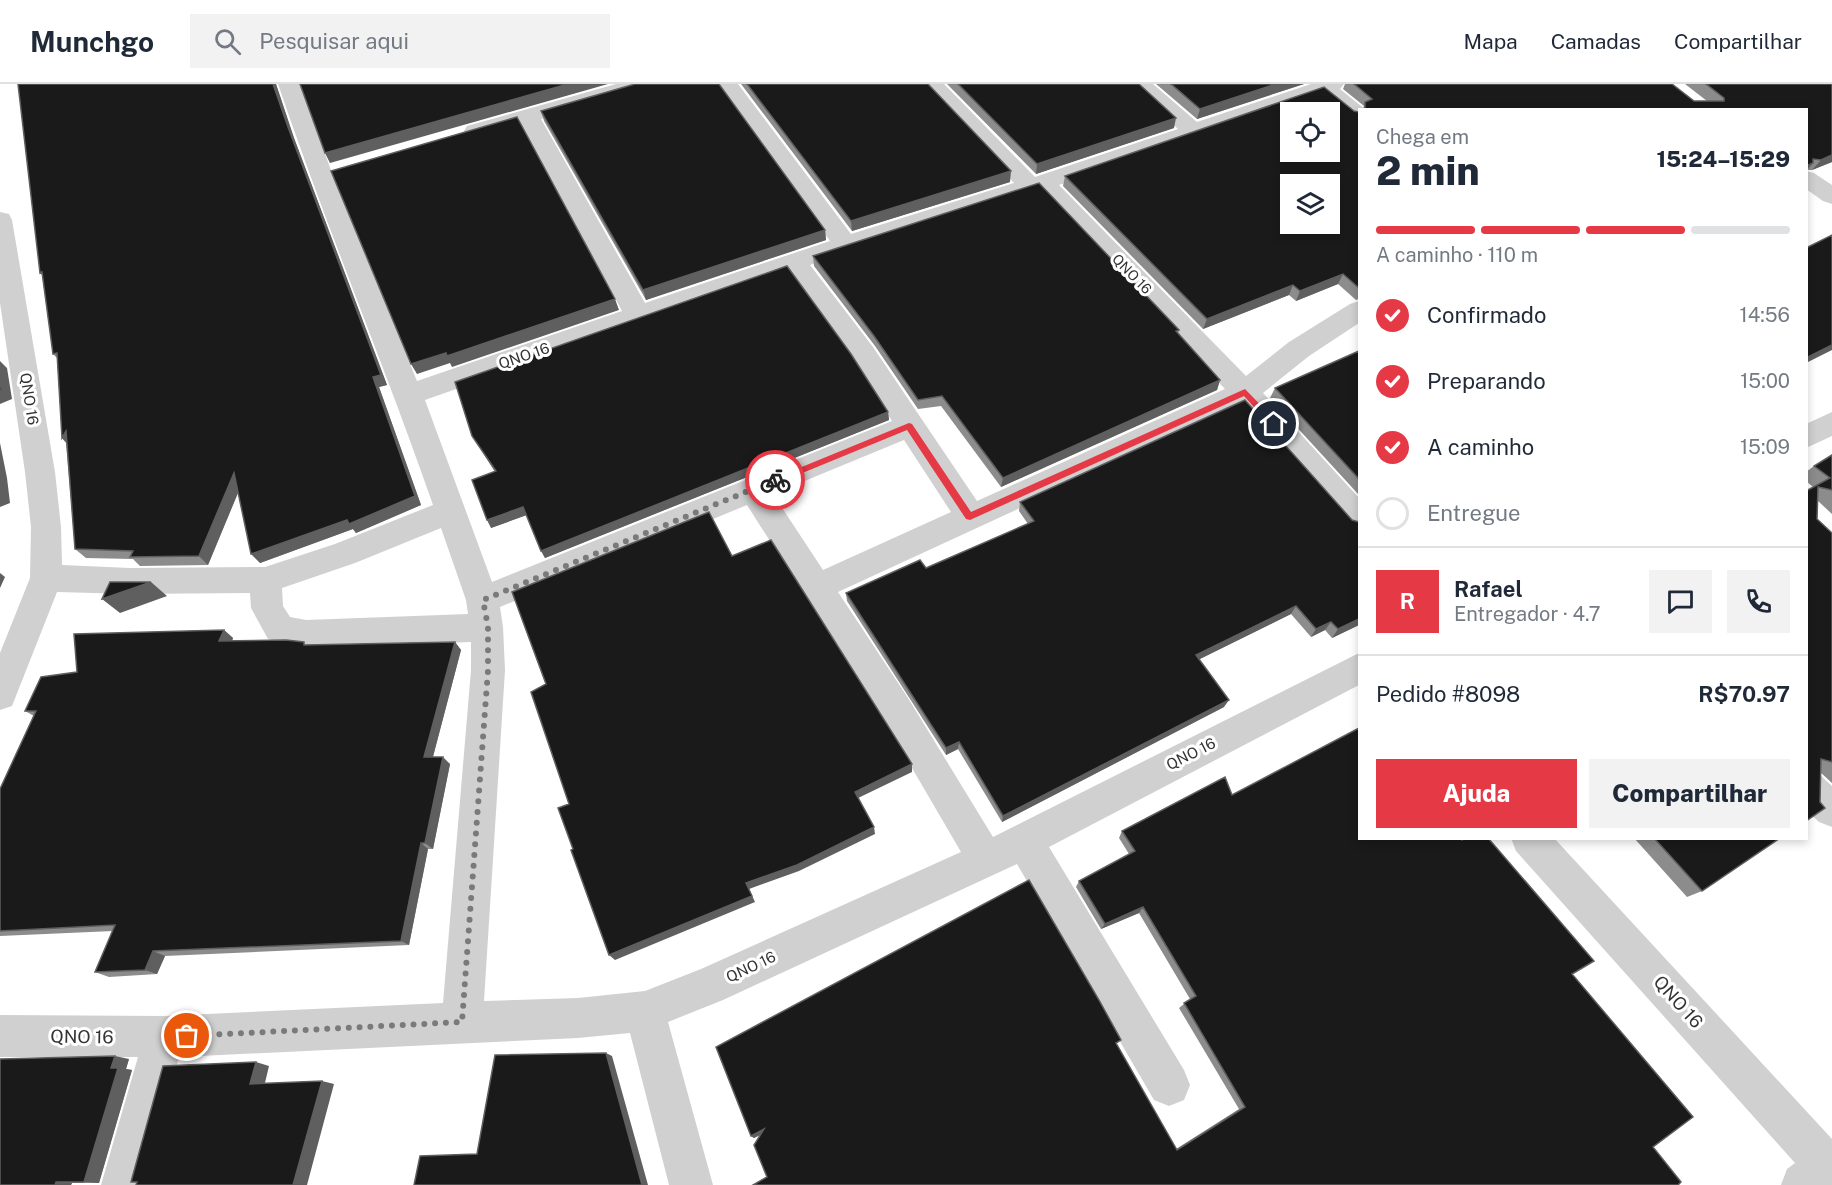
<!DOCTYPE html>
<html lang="pt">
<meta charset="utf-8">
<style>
:root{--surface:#fff;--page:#f2f2f3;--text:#1f2937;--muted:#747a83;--line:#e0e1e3;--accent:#e63946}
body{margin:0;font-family:"Public Sans",sans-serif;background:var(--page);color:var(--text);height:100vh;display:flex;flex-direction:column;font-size:22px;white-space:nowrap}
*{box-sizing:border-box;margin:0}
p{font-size:20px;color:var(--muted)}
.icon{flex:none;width:33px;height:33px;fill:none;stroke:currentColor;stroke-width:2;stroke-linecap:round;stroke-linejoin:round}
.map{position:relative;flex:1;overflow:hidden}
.sheet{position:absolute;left:1358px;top:24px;width:450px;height:732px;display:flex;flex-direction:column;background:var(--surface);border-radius:0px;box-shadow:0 3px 9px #0003}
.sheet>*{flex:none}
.buttons{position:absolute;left:1280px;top:18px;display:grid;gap:12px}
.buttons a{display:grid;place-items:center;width:60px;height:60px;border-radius:0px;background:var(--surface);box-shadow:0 3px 9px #0003;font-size:30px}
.pin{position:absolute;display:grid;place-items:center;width:51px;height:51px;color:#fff;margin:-26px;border:3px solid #fff;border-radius:50%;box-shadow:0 2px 6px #0007}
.courier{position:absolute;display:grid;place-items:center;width:60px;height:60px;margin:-30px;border:4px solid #e63946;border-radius:50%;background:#fff;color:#222;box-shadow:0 2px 8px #0007}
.head em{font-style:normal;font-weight:800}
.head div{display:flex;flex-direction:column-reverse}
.head{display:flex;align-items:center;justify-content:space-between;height:102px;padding:0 18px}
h1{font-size:39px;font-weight:800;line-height:45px}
.bar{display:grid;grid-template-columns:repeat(4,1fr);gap:9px 6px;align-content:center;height:72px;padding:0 18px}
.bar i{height:8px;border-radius:4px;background:var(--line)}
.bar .active{background:var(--accent)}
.bar p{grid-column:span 4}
.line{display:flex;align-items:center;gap:15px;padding:0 18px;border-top:2px solid var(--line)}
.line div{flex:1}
.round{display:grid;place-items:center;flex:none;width:63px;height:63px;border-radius:0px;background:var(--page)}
ol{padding:0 18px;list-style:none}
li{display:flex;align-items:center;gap:18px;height:66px}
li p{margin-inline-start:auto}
li .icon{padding:6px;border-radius:50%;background:var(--accent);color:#fff;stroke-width:4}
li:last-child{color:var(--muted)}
li i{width:33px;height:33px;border:3px solid var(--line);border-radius:50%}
.action{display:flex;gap:12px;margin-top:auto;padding:12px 18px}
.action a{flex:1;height:69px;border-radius:0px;background:var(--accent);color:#fff;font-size:24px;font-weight:800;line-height:69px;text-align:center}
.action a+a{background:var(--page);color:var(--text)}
header{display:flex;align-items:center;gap:36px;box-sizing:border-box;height:84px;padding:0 30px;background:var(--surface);border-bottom:2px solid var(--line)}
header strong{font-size:28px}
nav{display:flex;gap:33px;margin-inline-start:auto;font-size:21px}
.search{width:420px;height:54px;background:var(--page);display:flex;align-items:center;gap:15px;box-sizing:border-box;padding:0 21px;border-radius:0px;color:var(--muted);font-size:22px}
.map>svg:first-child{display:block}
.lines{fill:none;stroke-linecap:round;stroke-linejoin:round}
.minor{fill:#d0d0d0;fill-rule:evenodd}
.wall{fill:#8c8c8c}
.shaded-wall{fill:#5f5f5f}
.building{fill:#1a1a1a;stroke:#5f5f5f;stroke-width:1.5;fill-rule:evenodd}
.route{fill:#e63946}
.done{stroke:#7a7a7a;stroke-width:6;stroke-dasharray:0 10.8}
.labels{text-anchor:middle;stroke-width:6;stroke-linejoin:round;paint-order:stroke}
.far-street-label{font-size:14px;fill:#333;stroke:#fff}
.street-label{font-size:15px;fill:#333;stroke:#fff}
.near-street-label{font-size:18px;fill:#333;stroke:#fff}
</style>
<header>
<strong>Munchgo</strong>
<div class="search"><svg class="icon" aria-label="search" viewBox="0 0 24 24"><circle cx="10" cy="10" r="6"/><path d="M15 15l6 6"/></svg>Pesquisar aqui</div>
<nav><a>Mapa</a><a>Camadas</a><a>Compartilhar</a></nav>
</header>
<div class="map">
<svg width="1832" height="1101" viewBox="0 0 1832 1101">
<rect width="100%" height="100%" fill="#fff"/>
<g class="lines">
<path class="minor" d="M278 0H300L333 92 417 297 622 227 521 41 475 54 467 52 464 47 467 42 616 0H651L648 5 541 35 645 219 830 157 716 0H738L851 150 1014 99 921 0H944L1035 93 1178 45 1129 0H1153L1197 38 1311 0H1344L1340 5 1366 26H1359V38L1351 36 1321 11 1059 101 1246 292 1289 258 1350 220 1359 217V239L1309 272 1263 309 1359 414V447L1348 444 1241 322 838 508 908 614 993 753 1359 569V601L1049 763 1184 986 1190 1001 1184 1016 1169 1022 1154 1016 1017 780 723 916 668 938 713 1101H669L630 949 578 954 179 973 145 1101H101L138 973H0V931L164 932 443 919 471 586V558L306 564 268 555 251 524 250 509 130 510 57 508 12 622 0 626V569L30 494 31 443 25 388 0 219V128L9 130 12 136 55 388 61 443 62 481 130 484 265 483 335 460 433 421C384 280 326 142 278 0ZM1038 107 1225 305 977 417 873 263 810 181ZM789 188 853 277 892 337 492 498 425 316ZM904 356 951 428 823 486 773 410ZM747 421 884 636 961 768 701 885 645 907 578 914 484 917 505 586 503 543 500 523ZM441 444 466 516 468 530 306 536 290 533 283 522 282 504 355 479Z
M1806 87 1814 89 1832 101V120L1823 117 1806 105Z
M1832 328V352L1806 364V340Z
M1806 685 1819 690 1832 702V743L1819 738 1806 726Z
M1511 754H1554L1832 1055V1101H1781L1787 1085 1795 1079 1516 767Z"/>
</g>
<path class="wall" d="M18 0H276L294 54 387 301 379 303 421 421 356 449 353 445 260 479 238 409 208 481 140 482 133 475 86 474 75 465 66 359 62 354 57 274 53 270 42 191 40 189Z
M741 0H928L1010 98 852 147Z
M947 0H1139L1174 44 1036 90Z
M1156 0H1304L1197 35Z
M1345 0H1672L1694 17H1707L1685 0H1832V78L1812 86H1807L1806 87V26H1362L1364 22 1343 5Z
M541 27 825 146 826 156 646 216 544 37Z
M1354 27 1359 28V215L1356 216 1338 200 1296 217 1289 211 1203 245 1063 102 1065 92Z
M813 172 1179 246 1178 250 1220 296 1217 306 1001 403 941 322 918 325 875 262 814 182Z
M1359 267V411L1270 314 1275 304Z
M888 328 889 336 545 474 526 431 491 444 495 388 472 352Z
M1832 371V430L1818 417 1817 435 1832 449V699L1820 688 1813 403 1806 397V388L1814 382Z
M1020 418 1352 436 1359 438V541L1332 554 1325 546 1311 553 1291 530 1199 575 1224 623 1002 738 958 665 946 671 847 517 846 509 926 484 1028 440 1019 427Z
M224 546 233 554 232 557 307 561 455 558 461 566 433 673 450 680 433 765H428L409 861 165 872 157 890 109 893 95 888 113 847 0 852V705L34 632 25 627 77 588Z
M1232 711 1572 890 1693 1033 767 1093 761 1051 754 1054 751 1052 1117 960 1176 1065 1239 1025 1179 924 1190 915 1139 829 1101 845 1076 803 1079 797 1129 770 1119 754 1122 747Z
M1634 754H1780L1702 807 1687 813Z
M129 975 126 985 132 986 99 1099H72L71 1101H0Z"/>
<path class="shaded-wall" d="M273 0H276L294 54 387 301 379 303 421 421 356 449 353 445 260 479 251 470 373 293Z
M568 0H608L330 79 325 69Z
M1276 0H1304L1197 35 1200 25Z
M1176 34 1174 44 1036 90 1037 80Z
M1832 71V78L1812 86 1821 76Z
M1813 79 1806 87V82Z
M1011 87 1010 98 852 147 851 137Z
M825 146 826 156 646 216 643 206Z
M1343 190 1338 200 1296 217 1300 207Z
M1293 201 1289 211 1203 245 1207 235Z
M615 215 619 226 452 283 450 279 417 290 411 280Z
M1832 261V266L1806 279V274Z
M0 277 7 284 12 315 0 320Z
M1220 296 1217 306 1001 403 1003 394Z
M888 328 889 336 545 474 541 467Z
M66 347 72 364 62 354Z
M0 359 7 394 10 419 0 423Z
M234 389 242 399 208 481 199 472Z
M523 423 527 431 491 444 487 436Z
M0 489 5 493 0 504Z
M151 498 167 512 120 529 102 515Z
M1296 522 1291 530 1192 579 1196 571Z
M1359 535V541L1332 554 1338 545Z
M1331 538 1325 546 1311 553 1316 545Z
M224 546 233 554 229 565 219 557Z
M455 558 461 566 431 680 424 673Z
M1229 616 1224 623 1002 738 1003 732Z
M959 658 958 665 946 671V664Z
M443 673 450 680 433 765 425 759Z
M912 680V688L856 715 855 708Z
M874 743 875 750 799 787 749 805 755 818 615 876 609 871 746 799Z
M421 759 428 765 409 861 401 857Z
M1143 823 1139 829 1101 845 1105 840Z
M153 867 165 872 157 890 145 886Z
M606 969 612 972 648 1101H642Z
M115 972 129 975 126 985 132 986 99 1099 84 1098 111 984Z
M256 978 269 982 264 1003 250 1000Z
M322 997 334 1000 307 1101H293Z
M764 1045 767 1047 754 1054 751 1052Z
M56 1098 72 1099 71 1101H55Z"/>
<path class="building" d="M18 0H273L288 43 381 291 373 293 415 412 349 440 347 436 251 470 234 389 199 472 130 473 133 467 75 465 66 347 62 354 57 269 53 270 42 188 40 189Z
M300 0H568L325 69Z
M635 0H719L825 146 643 206 541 27Z
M747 0H928L1011 87 851 137Z
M958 0H1139L1176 34 1037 80Z
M1171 0H1276L1200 25Z
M1354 0H1672L1694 17H1724V14L1706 0H1832V71L1821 76 1813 75V79L1806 82V26H1365V18L1372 15Z
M1324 3 1354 27 1359 28V204L1343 190 1300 207 1293 201 1207 235 1065 92ZM1290 28H1329V68H1290ZM1290 100H1329V140H1290Z
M517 33 615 215 447 272 446 269 411 280 331 87Z
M1039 99 1179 246 1176 247 1220 296 1003 394 942 312 918 316 874 252 813 172Z
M1832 151V261L1806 274V164Z
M787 182 851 270 888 328 541 467 523 423 487 436 472 396 496 387 472 352 455 298Z
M1359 267V395L1275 304Z
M0 292 2 306 0 307Z
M1245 316 1352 436 1359 438V535L1338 545 1331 538 1316 545 1296 522 1196 571 1229 616 1003 732 959 658 946 664 846 509 920 476 926 484 1034 437 1020 418Z
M1832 371V406L1818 403 1817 435 1832 449V678L1821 675 1820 718 1825 724 1806 737V407L1830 394 1814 382Z
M709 428 732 472 771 456 912 680 855 708 874 743 797 781 746 799 752 812 609 871 571 766 573 765 558 724 569 720 531 608 546 600 512 508Z
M110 498H151L102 515Z
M224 546 219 557 286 556 304 558V561L455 558 424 673H443L425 759H421L401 857 153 867 145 886 95 888 115 841 0 847V705L36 627H25L41 593 77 588 74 550Z
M1359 644V754H1460L1462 756 1465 754H1488L1594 877 1572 890 1693 1033 1653 1063 1681 1098 1678 1101H753L767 1093 754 1061 764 1045 751 1052 716 963 1029 796 1099 916 1121 956 1116 959 1177 1066 1245 1023 1184 919 1196 912 1143 823 1105 840 1079 797 1135 767 1122 747 1225 693 1232 711Z
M1654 754H1780L1702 807Z
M606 969 642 1101H414L420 1072 477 1070 495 971Z
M115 972 111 984H118L84 1098H56L55 1101H0V975Z
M256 978 250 1000 322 997 293 1101H136L137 1098H131L163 982Z"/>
<path class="route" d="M1245 305 1277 338V342H1271L1244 312 970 436 966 435 907 346 778 399 775 400 770 396 909 339 912 340 971 428Z"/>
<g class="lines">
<path class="done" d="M187 952 462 938 488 586V543L483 516 775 396"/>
</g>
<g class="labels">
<g class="far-street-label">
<text transform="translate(1132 190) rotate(46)" y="5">QNO 16</text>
</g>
<g class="street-label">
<text transform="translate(524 272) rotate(-19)" y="5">QNO 16</text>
<text transform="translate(29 315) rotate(81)" y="5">QNO 16</text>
<text transform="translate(1191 670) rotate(-27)" y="5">QNO 16</text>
<text transform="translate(751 883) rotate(-25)" y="5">QNO 16</text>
</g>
<g class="near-street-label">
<text transform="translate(1678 918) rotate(48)" y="6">QNO 16</text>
<text transform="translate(82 953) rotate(1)" y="6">QNO 16</text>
</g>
</g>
</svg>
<div class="buttons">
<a><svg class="icon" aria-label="locate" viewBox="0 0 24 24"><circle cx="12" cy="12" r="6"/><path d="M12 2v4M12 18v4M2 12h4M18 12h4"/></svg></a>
<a><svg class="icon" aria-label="layers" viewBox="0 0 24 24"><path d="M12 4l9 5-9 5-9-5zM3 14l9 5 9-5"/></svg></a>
</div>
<div class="pin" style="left:187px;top:952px;background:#ea580c"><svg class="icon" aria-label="bag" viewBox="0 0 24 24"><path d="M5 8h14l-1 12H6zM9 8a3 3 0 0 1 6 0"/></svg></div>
<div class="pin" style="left:1274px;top:340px;background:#1f2937"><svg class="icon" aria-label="home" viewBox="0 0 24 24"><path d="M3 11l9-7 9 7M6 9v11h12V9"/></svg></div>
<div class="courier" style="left:775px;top:396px"><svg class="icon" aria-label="bike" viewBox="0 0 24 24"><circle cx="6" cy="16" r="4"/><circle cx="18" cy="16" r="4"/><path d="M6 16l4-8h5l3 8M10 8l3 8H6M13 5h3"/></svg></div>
<section class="sheet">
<div class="head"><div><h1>2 min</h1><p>Chega em</p></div><em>15:24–15:29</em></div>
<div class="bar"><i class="active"></i><i class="active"></i><i class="active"></i><i></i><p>A caminho · 110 m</p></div>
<ol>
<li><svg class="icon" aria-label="check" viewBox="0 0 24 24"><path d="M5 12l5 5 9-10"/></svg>Confirmado<p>14:56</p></li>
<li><svg class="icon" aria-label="check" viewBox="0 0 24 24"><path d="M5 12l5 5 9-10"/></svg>Preparando<p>15:00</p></li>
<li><svg class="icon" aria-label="check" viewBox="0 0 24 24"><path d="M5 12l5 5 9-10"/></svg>A caminho<p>15:09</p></li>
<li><i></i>Entregue</li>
</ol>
<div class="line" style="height:108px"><b class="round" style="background:var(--accent);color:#fff">R</b><div><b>Rafael</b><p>Entregador · 4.7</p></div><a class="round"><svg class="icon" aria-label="chat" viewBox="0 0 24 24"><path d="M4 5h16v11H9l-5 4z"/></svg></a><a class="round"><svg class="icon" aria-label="phone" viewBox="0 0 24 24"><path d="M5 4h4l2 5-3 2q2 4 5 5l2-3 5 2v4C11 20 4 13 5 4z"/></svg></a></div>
<div class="line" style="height:78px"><div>Pedido #8098</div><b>R$70.97</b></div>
<div class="action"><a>Ajuda</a><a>Compartilhar</a></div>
</section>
</div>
